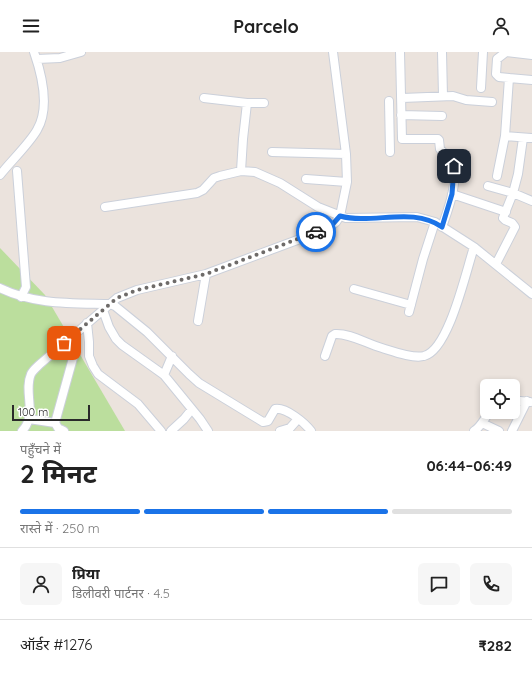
<!DOCTYPE html>
<html lang="hi">
<meta charset="utf-8">
<style>
:root{--surface:#fff;--page:#f6f6f6;--text:#222;--muted:#767676;--line:#e0e0e0;--accent:#1a73e8}
body{margin:0;font-family:Quicksand,"Noto Sans Devanagari",sans-serif;background:var(--page);color:var(--text);height:100vh;display:flex;flex-direction:column;font-size:15px;white-space:nowrap}
*{box-sizing:border-box;margin:0}
p{font-size:13px;color:var(--muted)}
.icon{flex:none;width:22px;height:22px;fill:none;stroke:currentColor;stroke-width:2;stroke-linecap:round;stroke-linejoin:round}
.map{position:relative;height:379px;overflow:hidden}
.details{display:flex;flex-direction:column;background:var(--surface);flex:1}
.details>*{flex:none}
.controls{position:absolute;left:480px;top:327px;display:grid;gap:8px}
.controls a{display:grid;place-items:center;width:40px;height:40px;border-radius:6px;background:var(--surface);box-shadow:0 2px 6px #0003;font-size:20px}
.scale{position:absolute;left:12px;bottom:10px;width:78px;box-sizing:border-box;padding-left:4px;border:2px solid #2a2a2a;border-top:0;font-size:11px;line-height:14px;white-space:nowrap;color:#2a2a2a;-webkit-text-stroke:3px #fff;paint-order:stroke}
.pin{position:absolute;display:grid;place-items:center;width:34px;height:34px;color:#fff;margin:-17px;border-radius:8px;box-shadow:0 2px 6px #0006}
.courier{position:absolute;display:grid;place-items:center;width:40px;height:40px;margin:-20px;border:3px solid #1a73e8;border-radius:50%;background:#fff;color:#222;box-shadow:0 1px 5px #0007}
.headline em{font-style:normal;font-weight:700}
.headline div{display:flex;flex-direction:column-reverse}
.headline{display:flex;align-items:center;justify-content:space-between;height:68px;padding:0 20px}
h1{font-size:26px;font-weight:700;line-height:30px}
.bar{display:grid;grid-template-columns:repeat(4,1fr);gap:6px 4px;align-content:center;height:48px;padding:0 20px}
.bar i{height:5px;border-radius:3px;background:var(--line)}
.bar .current{background:var(--accent)}
.bar p{grid-column:span 4}
.line{display:flex;align-items:center;gap:10px;padding:0 20px;border-top:1px solid var(--line)}
.line div{flex:1}
.round{display:grid;place-items:center;flex:none;width:42px;height:42px;border-radius:6px;background:var(--page)}
header{display:flex;justify-content:space-between;align-items:center;height:52px;padding:0 20px;background:var(--surface);font-size:18px;font-weight:700}
.map>svg:first-child{display:block}
.green{fill:#bbde9d}
.lines{fill:none;stroke-linecap:round;stroke-linejoin:round}
.minor-casing{stroke:#cbd0da;stroke-width:10}
.minor{stroke:#fff;stroke-width:8}
.done{stroke:#6e6b69;stroke-width:4;stroke-dasharray:0 7.2}
.route{stroke:#1a73e8;stroke-width:5}
</style>
<header><svg class="icon" aria-label="menu" viewBox="0 0 24 24"><path d="M4 6h16M4 12h16M4 18h16"/></svg>Parcelo<svg class="icon" aria-label="person" viewBox="0 0 24 24"><circle cx="12" cy="8" r="4"/><path d="M4 21q1-7 8-7t8 7"/></svg></header>
<div class="map">
<svg width="532" height="379" viewBox="0 0 532 379">
<rect width="100%" height="100%" fill="#ebe3dd"/>
<path class="green" d="M0 196 45 243 125 379H0Z"/>
<g class="lines">
<defs>
<path id="minor" d="M400 0 402 87H438L439 88 440 97 453 110C458 132 449 155 442 175
M442 0 443 44
M506 0 497 7 496 22 499 25 509 26
M506 0 532 3
M37 7 60 6 81 0
M481 36 483 0
M204 46 247 51H264
M402 46 453 44 466 48 492 50
M389 49 390 100
M401 63 442 64
M505 84 531 86
M272 100 346 102
M17 119 26 235 21 245
M241 119 243 87 247 51
M0 123C11 109 29 92 37 78 50 56 42 23 34 0
M497 124 505 84 509 26 532 28
M306 127 347 130
M488 134 513 141 532 149
M452 142 506 160
M105 155 197 141 203 138 214 126 220 124 241 119 255 120 280 131 318 155 346 166 417 165 435 170 474 195 532 242
M496 212 515 175 512 171 505 168 503 166 513 141 518 122 523 86
M0 236C35 253 72 251 110 252L115 254 147 280 189 322 199 331 263 370 268 369 275 357C286 355 305 371 311 379
M354 237 411 253
M103 258 109 275 116 287 122 293 164 323 200 367 208 379
M409 260 423 207 435 170
M198 269 206 222
M87 271 89 290V304L93 314 98 322 138 352 161 379
M325 304 332 284 335 282C350 281 367 292 382 296 392 299 413 307 424 304 449 298 466 219 474 195
M164 323 172 304
M513 351 520 349 530 350
M29 367 55 371
M482 371 499 379
M22 379C38 363 23 340 31 322 33 318 37 315 40 312L117 246 137 238 206 222 300 187 331 174 336 170 340 164 347 130 346 102 333 0
M64 379 58 376 55 371 73 306 76 281
M171 379 184 367 192 357
M280 379 290 376 298 367
M474 379C482 374 484 366 490 360
M512 379 527 349"/>
</defs>
<use href="#minor" class="minor-casing"/>
<use href="#minor" class="minor"/>
</g>
<g class="lines">
<path class="done" d="M64 291 117 246 137 238 206 222 316 180"/>
<path class="route" d="M316 180 331 174 340 164C373 173 412 154 442 175L452 142 454 114"/>
</g>
</svg>
<div class="controls">
<a><svg class="icon" aria-label="locate" viewBox="0 0 24 24"><circle cx="12" cy="12" r="6"/><path d="M12 2v4M12 18v4M2 12h4M18 12h4"/></svg></a>
</div>
<div class="scale">100 m</div>
<div class="pin" style="left:64px;top:291px;background:#ea580c"><svg class="icon" aria-label="bag" viewBox="0 0 24 24"><path d="M5 8h14l-1 12H6zM9 8a3 3 0 0 1 6 0"/></svg></div>
<div class="pin" style="left:454px;top:114px;background:#1f2937"><svg class="icon" aria-label="home" viewBox="0 0 24 24"><path d="M3 11l9-7 9 7M6 9v11h12V9"/></svg></div>
<div class="courier" style="left:316px;top:180px"><svg class="icon" aria-label="car" viewBox="0 0 24 24"><path d="M5 17H2v-5l4-1 3-4h7l3 4 3 1v5h-3M9 17h6M6 11h13"/><circle cx="7" cy="17" r="2"/><circle cx="17" cy="17" r="2"/></svg></div>
</div>
<section class="details">
<div class="headline"><div><h1>2 मिनट</h1><p>पहुँचने में</p></div><em>06:44–06:49</em></div>
<div class="bar"><i class="current"></i><i class="current"></i><i class="current"></i><i></i><p>रास्ते में · 250 m</p></div>
<div class="line" style="height:72px"><a class="round"><svg class="icon" aria-label="person" viewBox="0 0 24 24"><circle cx="12" cy="8" r="4"/><path d="M4 21q1-7 8-7t8 7"/></svg></a><div><b>प्रिया</b><p>डिलीवरी पार्टनर · 4.5</p></div><a class="round"><svg class="icon" aria-label="chat" viewBox="0 0 24 24"><path d="M4 5h16v11H9l-5 4z"/></svg></a><a class="round"><svg class="icon" aria-label="phone" viewBox="0 0 24 24"><path d="M5 4h4l2 5-3 2q2 4 5 5l2-3 5 2v4C11 20 4 13 5 4z"/></svg></a></div>
<div class="line" style="height:52px"><div>ऑर्डर #1276</div><b>₹282</b></div>
</section>
